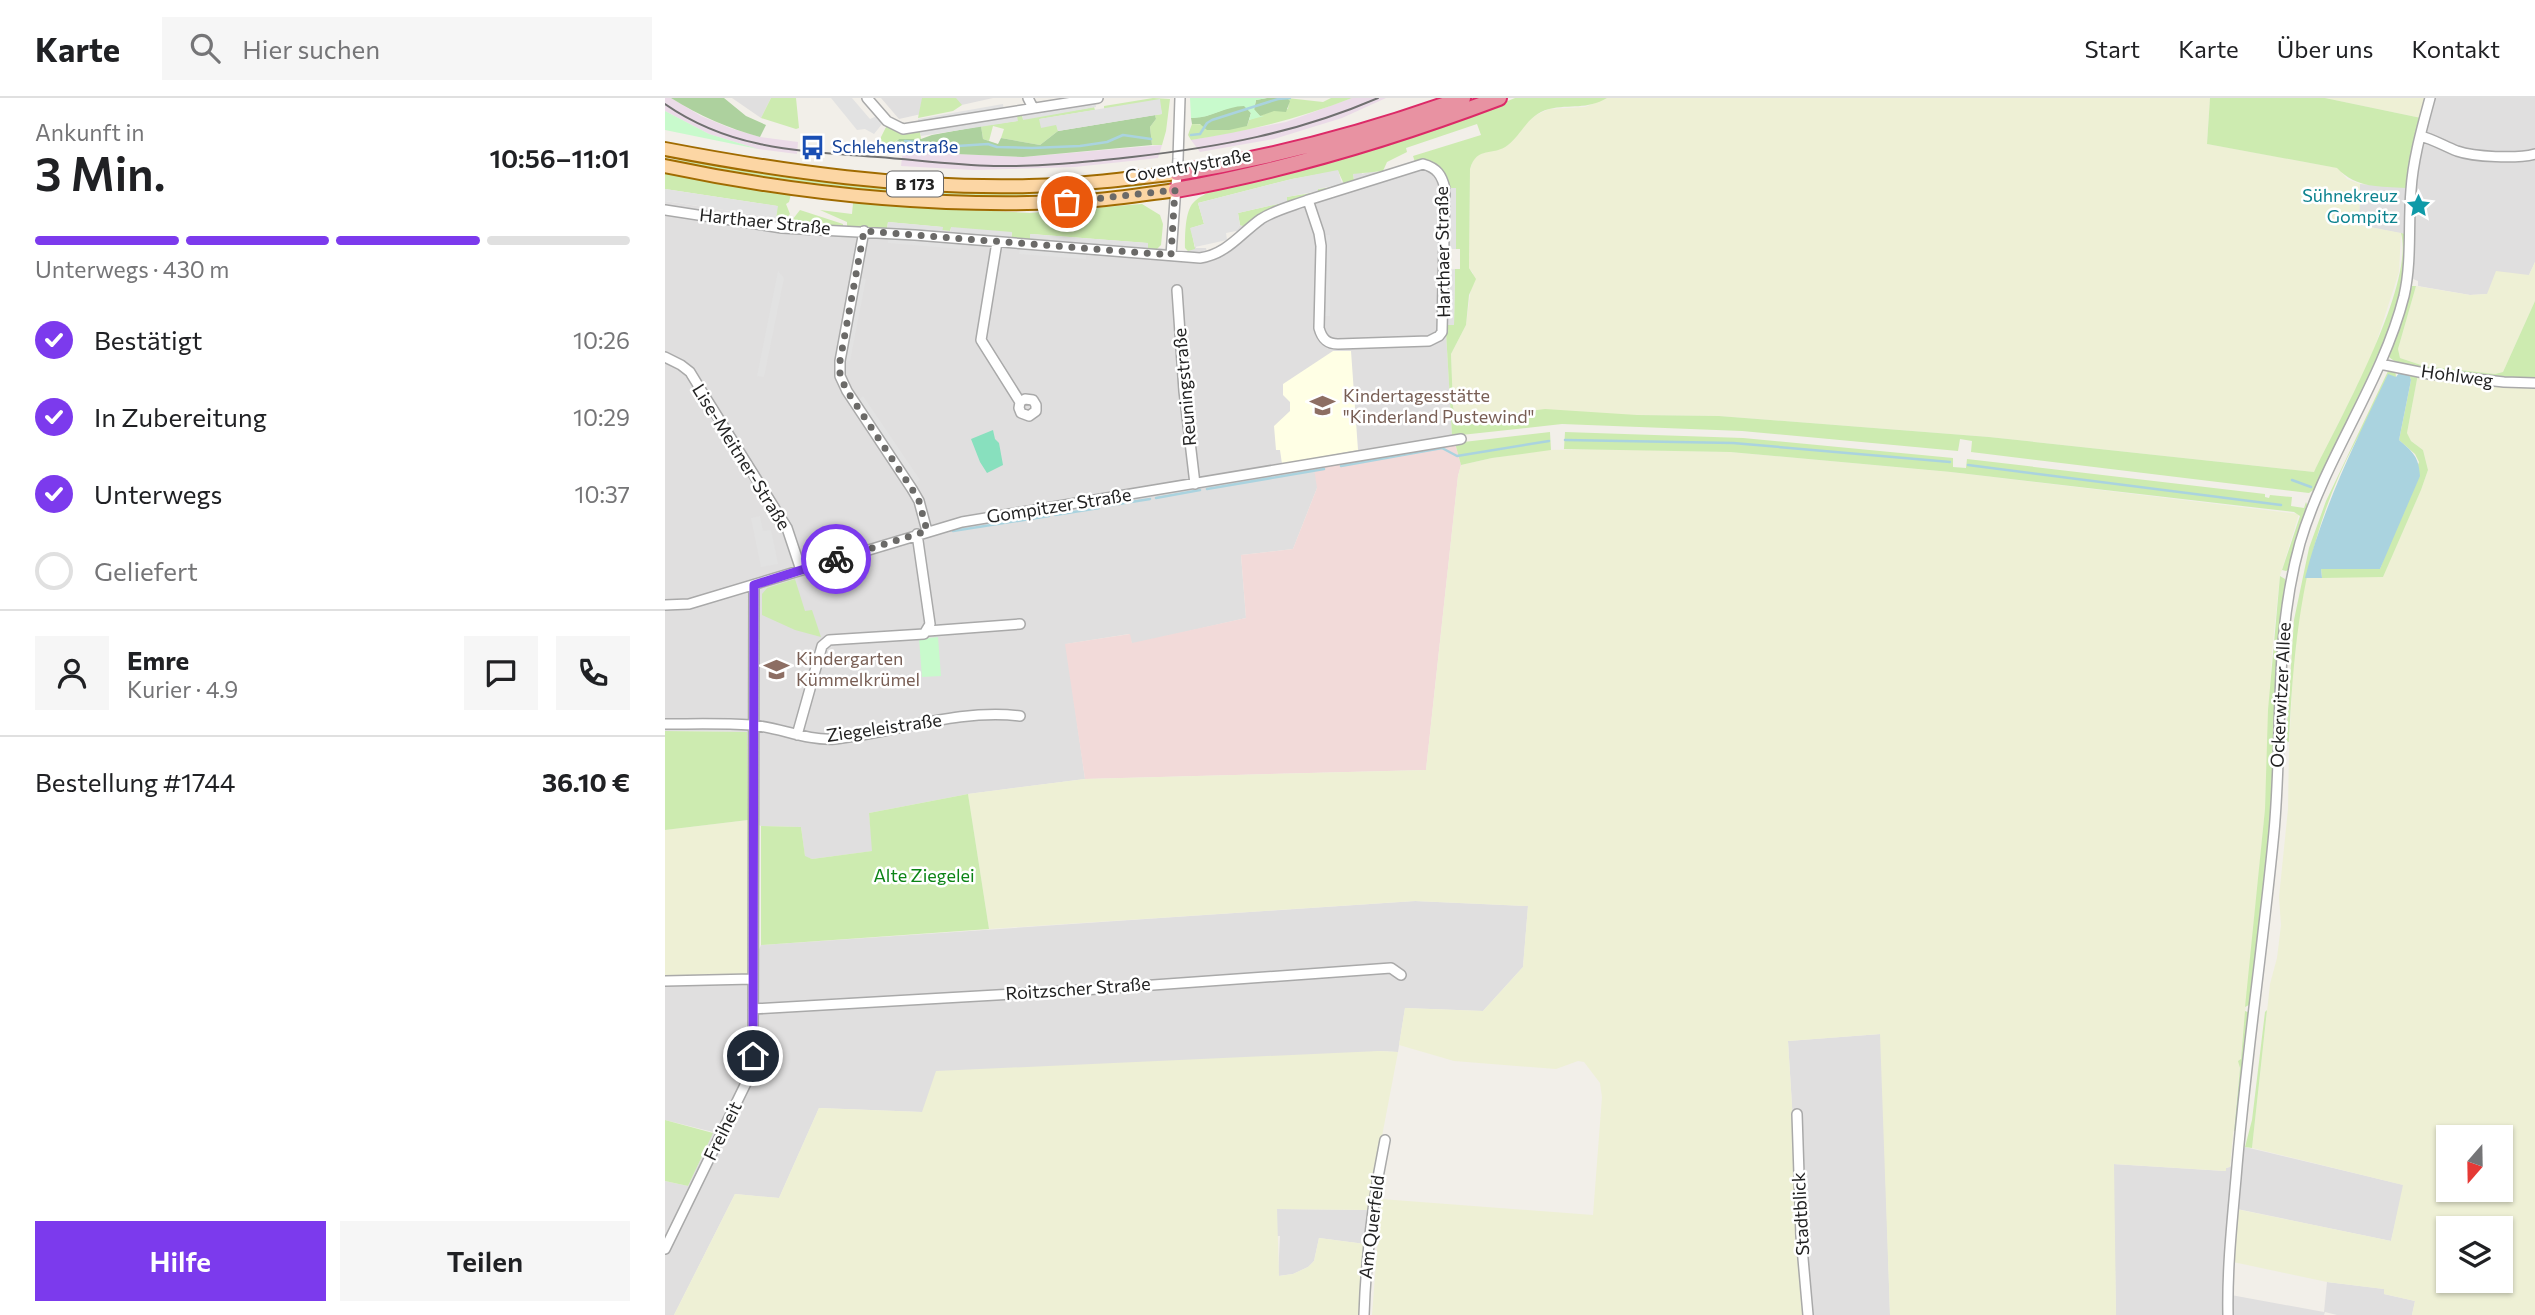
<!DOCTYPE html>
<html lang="de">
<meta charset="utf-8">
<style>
:root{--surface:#fff;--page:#f6f6f6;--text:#202124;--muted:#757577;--line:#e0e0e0;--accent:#7c3aed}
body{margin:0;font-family:Commissioner,sans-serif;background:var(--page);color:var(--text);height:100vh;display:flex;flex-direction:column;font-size:26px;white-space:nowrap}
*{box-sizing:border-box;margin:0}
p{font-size:23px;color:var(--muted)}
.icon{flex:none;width:38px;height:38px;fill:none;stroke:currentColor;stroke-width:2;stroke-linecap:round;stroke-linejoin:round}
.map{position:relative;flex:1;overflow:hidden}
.details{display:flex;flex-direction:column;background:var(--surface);width:665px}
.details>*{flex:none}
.needle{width:46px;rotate:200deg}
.controls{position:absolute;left:1771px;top:1027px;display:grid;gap:14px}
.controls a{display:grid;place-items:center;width:77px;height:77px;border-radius:0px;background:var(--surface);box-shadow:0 2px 5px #0004;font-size:35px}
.pin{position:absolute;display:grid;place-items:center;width:60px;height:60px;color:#fff;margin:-30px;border:4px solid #fff;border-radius:50%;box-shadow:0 2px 7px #0007}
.courier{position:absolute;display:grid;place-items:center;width:70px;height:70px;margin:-35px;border:5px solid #7c3aed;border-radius:50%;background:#fff;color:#222;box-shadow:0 2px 9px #0007}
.summary em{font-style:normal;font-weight:600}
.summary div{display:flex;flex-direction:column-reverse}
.summary{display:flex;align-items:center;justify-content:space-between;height:119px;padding:0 35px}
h1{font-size:46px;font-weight:600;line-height:52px}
.bar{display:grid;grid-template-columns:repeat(4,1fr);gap:10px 7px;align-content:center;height:84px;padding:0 35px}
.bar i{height:9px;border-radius:5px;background:var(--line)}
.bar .on{background:var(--accent)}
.bar p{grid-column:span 4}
.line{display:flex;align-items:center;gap:18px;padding:0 35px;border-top:2px solid var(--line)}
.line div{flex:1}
.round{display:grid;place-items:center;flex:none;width:74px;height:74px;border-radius:0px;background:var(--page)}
ol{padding:0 35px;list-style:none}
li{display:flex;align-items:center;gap:21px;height:77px}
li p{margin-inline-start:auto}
li .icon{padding:7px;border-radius:50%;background:var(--accent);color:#fff;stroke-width:4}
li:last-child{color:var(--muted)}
li i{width:38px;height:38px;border:4px solid var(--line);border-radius:50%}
.action{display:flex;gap:14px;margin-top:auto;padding:14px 35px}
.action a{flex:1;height:80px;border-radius:0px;background:var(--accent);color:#fff;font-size:28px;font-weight:600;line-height:80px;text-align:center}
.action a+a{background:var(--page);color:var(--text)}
header{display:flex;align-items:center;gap:42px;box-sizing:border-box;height:98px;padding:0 35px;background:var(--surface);border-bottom:2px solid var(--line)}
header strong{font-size:33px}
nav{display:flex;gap:38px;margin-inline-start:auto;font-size:24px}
.search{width:490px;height:63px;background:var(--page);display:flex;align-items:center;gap:18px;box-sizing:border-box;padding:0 24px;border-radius:0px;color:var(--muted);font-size:26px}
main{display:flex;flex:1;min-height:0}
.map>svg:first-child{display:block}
.residential{fill:#e0dfdf}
.commercial{fill:#f2dad9}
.industrial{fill:#ebdbe8}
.education{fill:#ffffe5}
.farmland{fill:#eef0d5;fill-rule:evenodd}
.grass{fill:#cdebb0}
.forest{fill:#add19e}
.park{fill:#c8facc}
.pitch{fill:#88e0be}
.parking{fill:#e2e2e2}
.water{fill:#aad3df}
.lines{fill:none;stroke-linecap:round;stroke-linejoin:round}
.stream{stroke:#aad3df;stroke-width:2.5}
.minor-casing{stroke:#a9a9a9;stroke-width:12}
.major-casing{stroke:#a06b00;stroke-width:16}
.highway-casing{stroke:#dc2a67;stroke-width:18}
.minor{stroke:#fff;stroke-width:9}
.major{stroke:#fcd6a4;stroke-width:12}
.highway{stroke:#e892a2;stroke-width:14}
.tram{stroke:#707070;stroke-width:2}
.done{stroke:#6b6a68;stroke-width:7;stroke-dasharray:0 12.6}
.route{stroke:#7c3aed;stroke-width:9}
.labels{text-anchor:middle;stroke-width:5;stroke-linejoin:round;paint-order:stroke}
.shield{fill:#fff;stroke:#646464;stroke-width:2}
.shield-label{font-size:16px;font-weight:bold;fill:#222}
.transit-label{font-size:18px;fill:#164399;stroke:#fff;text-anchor:start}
.street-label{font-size:18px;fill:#222;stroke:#fff}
.culture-label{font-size:18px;fill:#0d838f;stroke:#fff;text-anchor:end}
.education-label{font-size:18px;fill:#785e54;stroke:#fff;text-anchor:start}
.park-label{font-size:18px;fill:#0c8416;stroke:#fff}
</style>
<header>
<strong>Karte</strong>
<div class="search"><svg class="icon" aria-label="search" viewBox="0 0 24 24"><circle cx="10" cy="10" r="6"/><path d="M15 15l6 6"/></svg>Hier suchen</div>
<nav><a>Start</a><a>Karte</a><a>Über uns</a><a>Kontakt</a></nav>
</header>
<main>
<section class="details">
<div class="summary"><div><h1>3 Min.</h1><p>Ankunft in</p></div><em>10:56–11:01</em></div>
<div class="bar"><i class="on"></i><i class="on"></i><i class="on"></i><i></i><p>Unterwegs · 430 m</p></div>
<ol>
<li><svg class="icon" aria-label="check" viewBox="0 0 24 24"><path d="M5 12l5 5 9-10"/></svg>Bestätigt<p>10:26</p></li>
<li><svg class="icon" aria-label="check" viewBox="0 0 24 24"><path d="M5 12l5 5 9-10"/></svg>In Zubereitung<p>10:29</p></li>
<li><svg class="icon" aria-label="check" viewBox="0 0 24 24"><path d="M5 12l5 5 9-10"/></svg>Unterwegs<p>10:37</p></li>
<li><i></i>Geliefert</li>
</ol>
<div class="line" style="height:126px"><a class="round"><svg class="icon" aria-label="person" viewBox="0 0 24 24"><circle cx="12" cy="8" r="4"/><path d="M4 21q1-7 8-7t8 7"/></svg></a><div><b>Emre</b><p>Kurier · 4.9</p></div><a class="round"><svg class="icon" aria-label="chat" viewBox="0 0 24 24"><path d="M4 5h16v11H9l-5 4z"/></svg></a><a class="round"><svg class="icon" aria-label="phone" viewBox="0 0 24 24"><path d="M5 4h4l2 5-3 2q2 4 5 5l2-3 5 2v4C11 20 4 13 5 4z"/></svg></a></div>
<div class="line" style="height:91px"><div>Bestellung #1744</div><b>36.10 €</b></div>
<div class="action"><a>Hilfe</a><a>Teilen</a></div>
</section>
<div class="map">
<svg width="1870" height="1217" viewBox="0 0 1870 1217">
<rect width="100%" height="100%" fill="#f2efe9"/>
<path class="residential" d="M67 0H106L96 20Z
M216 0H328L234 21Z
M1769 0H1870V164L1864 177 1823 196 1805 197 1753 188V183L1743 179 1744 137 1694 127 1695 86 1749 90 1754 55 1764 38 1761 35V28Z
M755 62 770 65 775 69 780 76 784 90 781 234 787 338 790 345 652 390 628 451 576 457 581 520 467 546 464 536 401 546 420 681 303 696 204 715 208 753 147 761 140 759 136 729 96 728 83 722 82 634 0 633V103L111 120 124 124 125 126 277 135V132L285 133V136L482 152 495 150 523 153 531 148V150H541L542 155 572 136 571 133 575 127 580 129 676 84 689 82 688 76 696 73 697 76 709 72 711 75Z
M750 803 863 808 858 869 818 913 740 910 733 954 714 953 257 1014 154 1010 114 1100 70 1096 9 1217H0V1083L23 1088 48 1034 0 1022V880L82 879 96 847Z
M1216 936 1225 1217H1140L1123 943Z
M1580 1049 1739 1087 1726 1143 1572 1111 1577 1054Z
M1448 1066 1560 1073 1561 1070 1567 1068 1559 1169 1560 1217H1451Z
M612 1111 703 1112 700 1146 654 1140 649 1163 643 1169 628 1176 613 1178 615 1138H611Z
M1662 1184 1719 1191V1196L1750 1203 1747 1217H1672L1660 1214 1659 1217H1567L1566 1197 1659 1214Z"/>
<path class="commercial" d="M790 345 796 367 793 378 761 672 420 681 400 546 465 536 467 545 581 520 576 457 628 451 652 390 649 370Z"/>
<path class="industrial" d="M0 0H6L36 18 65 30 95 39 133 44 132 56 93 51 44 36 0 13Z
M687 0H721L677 20 609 41 535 54 526 42 621 24Z
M497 47 493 60 410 69 308 72 236 68 238 50 246 54 358 59Z"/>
<path class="education" d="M668 253H686L693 352 617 366 615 352H611L609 328 625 313V304L618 297V286Z"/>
<path class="farmland" d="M942 0H1545L1542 46 1673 70 1682 81 1695 86 1694 127 1736 135 1734 174 1707 258 1649 374 1324 339 1054 318 972 317 792 323 788 309 786 256 801 227 808 175 804 170 805 71 808 62 812 57 843 47 859 27 871 17 884 11 920 9Z
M1660 0H1761L1756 20Z
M1870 164V203L1838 274 1830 276 1759 268 1735 260 1733 251 1751 188 1805 197 1822 196 1831 173 1864 177Z
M1753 276 1870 286V1217H1747L1750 1203 1719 1196V1191L1662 1184 1568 1164 1571 1111 1726 1143 1738 1087 1587 1050 1605 886 1612 860 1616 827 1614 799 1623 711 1624 651 1629 554 1640 480 1718 478 1756 392 1763 372 1758 352 1746 343 1742 335ZM1783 1040H1836V1092H1783ZM1783 1130H1836V1183H1783Z
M933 351 1065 354 1286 374 1634 416 1615 478 1607 553 1600 711 1565 1069 1561 1070V1073L1449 1066 1451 1217H1225L1215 936 1123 943 1140 1217H707L716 1101 928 1117 937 999 935 985 919 964 913 963 891 971 789 963 734 947 740 910 818 913 858 869 863 808 750 803 324 831 303 696 420 681 761 672 793 378 796 367 827 360 882 352Z
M83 722V879L0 880V732Z
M714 953 733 954 703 1112 612 1111 614 1178 628 1176 643 1169 649 1163 654 1140 700 1146 696 1217H9L70 1096 114 1100 154 1010 257 1014 271 973Z"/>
<path class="grass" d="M106 0H131L134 30 131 31 96 20Z
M257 0H291L297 7 288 13 253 20Z
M488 0 505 1 501 33 497 47H487L485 29 491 21 490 17 497 16 494 2 439 11V8Z
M622 0 658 4 666 0H687C633 21 583 33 526 42L523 37 527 26 582 28 584 22 607 13 623 11 624 3Z
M850 0H942C922 12 905 6 884 11 863 16 858 35 843 47 828 59 812 47 805 71L804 170 811 181 804 197 801 227 786 256 788 309 792 323 880 311 972 317 1054 318 1324 339 1649 374C1673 324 1750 188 1736 135L1740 136C1740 150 1740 165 1738 179 1725 254 1681 323 1650 391L1644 395 1306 354 1307 343 1295 341 1293 353 1077 333 897 326 787 338 781 234 783 227 789 226 790 171H795V151H791V91L784 90C781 72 770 59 750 64L748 58 816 37 812 26 741 50 742 54 722 64 718 73 688 76 689 83 679 86 673 73 627 81 533 105 539 126 526 130 530 151 523 153 520 150C520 137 520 114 528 105 534 98 541 97 547 91 651 71 752 41 850 0Z
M1545 0H1660L1756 20 1741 90C1715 88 1692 91 1672 70L1542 46Z
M429 9 430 12 375 21 392 27 393 33 375 47 336 40 339 31 328 28 324 43 318 41 316 28 352 23V18L357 17 358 21Z
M222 27 239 34 255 33 256 41H234L222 49H214L216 39Z
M0 60 167 84 279 93 356 94 476 85 477 88 316 100 280 99 166 90 0 63Z
M0 74 85 89 273 110 365 115 477 106 495 117 498 126 496 147 492 151H483L482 145 366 136 365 143 346 141 347 135 286 130 285 133 277 132V129L223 124 222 131 182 129V124L155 112 187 116 188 105 126 96 124 104 121 106 125 116 120 122 111 121 112 108 0 91Z
M669 89 617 107 580 129 575 127 573 115 622 104 621 99 653 94V91Z
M135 112 178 126V129L124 126Z
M1747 188H1751L1733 251 1735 260 1759 268 1830 276 1838 274 1870 203V282C1839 282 1745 279 1724 259Z
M1724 271H1730L1731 279C1718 300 1703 321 1691 343 1639 439 1629 537 1624 644L1621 643 1629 522 1644 450 1661 403Z
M1744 276H1753L1742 335 1746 343 1758 352 1763 372 1756 392 1718 479 1657 480 1656 471H1715L1754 364 1750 356 1734 342 1746 282Z
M885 334 886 352 827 360 796 367 790 345Z
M900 334 1078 340 1288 360V369L1301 370 1302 361 1600 396V399L1604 400 1605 397 1627 399 1626 408 1639 410 1641 404 1643 409 1623 472 1621 473 1617 472 1635 418 1629 414 1286 374 1065 354 899 351Z
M1615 478 1620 481 1621 486 1609 613 1606 711 1586 906 1580 909 1600 711 1603 612Z
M130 481 140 513 147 512 156 539 130 532 97 517V496L102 490Z
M0 633 82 634 83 722 0 732Z
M303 696 324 831 96 847V728L136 729 140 758 147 761 207 753 204 715Z
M1602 912 1587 1050 1580 1049 1587 1022 1600 914Z
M1580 913 1585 915 1572 1033H1569L1575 970 1573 963 1576 961Z
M0 1022 48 1035 23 1088 0 1083Z"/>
<path class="forest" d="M6 0H59L81 18 101 27 95 39C63 30 35 18 6 0Z
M602 0H622L625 3 621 14 609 13 595 18 589 12 591 2Z
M569 8H580L586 15 582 28 564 32H542L535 26H527L526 20 541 18Z
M490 17 491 21 485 29 487 47 358 59 246 54 241 50 226 48 234 41H256L267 37 316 28 318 41 333 46 336 40 375 47 393 33Z"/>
<path class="park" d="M525 0H602L591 2 589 11 595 18H599L584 22 586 15 579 8C561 8 544 21 526 20Z
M0 13 44 36 93 51 0 32Z
M273 539 276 578 257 579 254 541Z"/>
<path class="pitch" d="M328 332 330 341 334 345 338 367 322 375 315 364 306 341Z"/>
<path class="parking" d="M166 0H187L205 21 212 18 217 26 209 36 200 31 192 32Z
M495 1 497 16 393 33 391 27 376 30 374 21Z
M430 4 431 9 358 22 357 17Z
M338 6 339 12 254 26 253 21Z
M352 18 353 23 256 38 255 33Z
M673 72 677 86 653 91V93L622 99V104L573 115 575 127 571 133 561 135 562 142 530 149 525 130 539 126 533 105 627 81Z
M784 90H791V151H783Z
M0 91 113 108 111 120 0 103Z
M223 124 278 129 277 135 222 131Z
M286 129 347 134 346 141 285 136Z
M365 136 483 145V152L365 143Z
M659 137H665V218H659Z
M223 139 297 145 296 151 223 145Z
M355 149 421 155V161L354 156Z
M790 171 789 227H783V172Z
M113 173 119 180 99 279 92 278Z
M195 180 201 181 185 263 179 262Z
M198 298 255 382 250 385 193 302Z
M95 418 98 433 106 432 113 466 96 469 86 420Z"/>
<path class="water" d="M1735 274 1744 276 1746 282 1734 342C1748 354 1754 359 1755 378L1715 471H1656L1657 480H1640C1658 408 1691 343 1723 276L1731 279Z"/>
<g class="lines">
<path class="stream" d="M526 37 535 36 542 25 547 22 613 1 625 0
M240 43 292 48 323 46 332 49 367 50 415 48 442 44 458 37 486 41
M900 342 1068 345 1285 364
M1303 367 1616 407
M676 368 777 350 792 358 884 343
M1627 382 1646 389
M542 391 659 371
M491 400 535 392
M441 408 485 401
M390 417 434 410
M288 433 384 418"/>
<defs>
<path id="minor" d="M202 0 222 23 238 31 433 0
M363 0 368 10
M1755 38C1768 41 1779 48 1792 53 1809 59 1852 61 1870 56
M758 66C772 70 777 77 780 91L777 234 774 238 764 243 673 246C662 246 657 241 654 230L656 148 654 135 643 102Z
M0 112 117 130 250 137 535 160C562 156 575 136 596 121 610 112 627 108 643 102
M199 133 175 263V278L182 293 247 391 254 403 262 433
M332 144 316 242 355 304 354 310 356 315 364 318 371 313V307L368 302 360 301 355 304
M506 157 513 61 515 0
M512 192 519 293 530 386
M0 259 16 267 25 274 39 297 122 430 136 472
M1715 266 1764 276 1839 284 1870 285
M0 507 24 506 297 424 796 341
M263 533 355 526
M0 626C28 626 57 625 86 627 114 629 141 643 170 641 229 635 295 610 355 618
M132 637 157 548 164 542 259 536 265 526 252 436
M0 883 88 881
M88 911 418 892 726 870 736 877
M1132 1016 1136 1138 1143 1217
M0 1151 83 981 88 969 89 487
M699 1217C701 1157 708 1101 720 1042
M1563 1217C1562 1171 1567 1125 1571 1080 1580 967 1597 856 1608 744 1619 643 1607 545 1635 445 1660 359 1717 285 1739 198 1747 163 1743 127 1746 92 1748 61 1757 30 1765 0"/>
<path id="major" d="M0 51C120 74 242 91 364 88 414 87 463 81 512 75
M0 68C138 97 280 111 420 103 450 101 481 96 511 92"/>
<path id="highway" d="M512 75C610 59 705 34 798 0
M511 92C622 72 728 40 834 0"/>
</defs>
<use href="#minor" class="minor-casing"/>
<use href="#major" class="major-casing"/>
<use href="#highway" class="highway-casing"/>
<use href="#minor" class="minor"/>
<use href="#major" class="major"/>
<use href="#highway" class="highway"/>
<path class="tram" d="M0 6C66 52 136 53 213 59 252 62 290 67 329 68 376 69 421 64 467 59 554 49 632 35 713 0"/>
</g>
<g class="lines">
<path class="done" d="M171 461 262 433 254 403 247 391 182 293 175 278V263L199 133 506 157 510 92 402 104"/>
<path class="route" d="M88 958 89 487 171 461"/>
</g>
<defs>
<symbol id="bus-bare" viewBox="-9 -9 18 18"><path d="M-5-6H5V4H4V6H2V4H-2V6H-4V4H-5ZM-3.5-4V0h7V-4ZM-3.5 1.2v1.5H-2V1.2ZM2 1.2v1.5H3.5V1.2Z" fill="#1a4fb4" stroke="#fff" stroke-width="2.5" paint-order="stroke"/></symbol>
<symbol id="sight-bare" viewBox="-9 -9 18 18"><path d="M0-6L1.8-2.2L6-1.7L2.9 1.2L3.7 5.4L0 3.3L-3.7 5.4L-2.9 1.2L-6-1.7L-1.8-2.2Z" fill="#0f9aa8" stroke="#fff" stroke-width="2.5" paint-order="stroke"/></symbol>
<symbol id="school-bare" viewBox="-9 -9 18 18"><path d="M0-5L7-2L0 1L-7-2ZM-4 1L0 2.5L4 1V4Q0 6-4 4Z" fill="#8d6e63" stroke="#fff" stroke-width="2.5" paint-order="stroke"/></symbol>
</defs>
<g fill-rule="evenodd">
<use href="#bus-bare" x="130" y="32" width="35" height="35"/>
<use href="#sight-bare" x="1736" y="90" width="35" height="35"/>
<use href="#school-bare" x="640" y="290" width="35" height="35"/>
<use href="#school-bare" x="94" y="554" width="35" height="35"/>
</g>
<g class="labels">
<rect class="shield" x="222" y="73.5" width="56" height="25" rx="5"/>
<g class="shield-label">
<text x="250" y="92">B 173</text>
</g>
<g class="transit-label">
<text x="167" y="55">Schlehenstraße</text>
</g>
<g class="street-label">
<text transform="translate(523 68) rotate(-10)" y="6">Coventrystraße</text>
<text transform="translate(100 124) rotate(6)" y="6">Harthaer Straße</text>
<text transform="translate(778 154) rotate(-91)" y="6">Harthaer Straße</text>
<text transform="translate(1792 278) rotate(8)" y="6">Hohlweg</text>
<text transform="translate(520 289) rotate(-95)" y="6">Reuningstraße</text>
<text transform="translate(76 359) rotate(58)" y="6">Lise-Meitner-Straße</text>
<text transform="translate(394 408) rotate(-9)" y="6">Gompitzer Straße</text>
<text transform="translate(1616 597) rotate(-87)" y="6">Ockerwitzer Allee</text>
<text transform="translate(219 630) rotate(-8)" y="6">Ziegeleistraße</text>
<text transform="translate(413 891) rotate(-4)" y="6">Roitzscher Straße</text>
<text transform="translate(58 1033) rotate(-64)" y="6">Freiheit</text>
<text transform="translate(1136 1116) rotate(-93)" y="6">Stadtblick</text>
<text transform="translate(707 1129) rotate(-83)" y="6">Am Querfeld</text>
</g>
<g class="culture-label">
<text x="1733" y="104">Sühnekreuz<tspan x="1733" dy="21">Gompitz</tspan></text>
</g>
<g class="education-label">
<text x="678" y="304">Kindertagesstätte<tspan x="678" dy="21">"Kinderland Pustewind"</tspan></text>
<text x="131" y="567">Kindergarten<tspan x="131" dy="21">Kümmelkrümel</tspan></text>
</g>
<g class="park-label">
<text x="259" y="784">Alte Ziegelei</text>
</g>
</g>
</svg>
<div class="controls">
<a><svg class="needle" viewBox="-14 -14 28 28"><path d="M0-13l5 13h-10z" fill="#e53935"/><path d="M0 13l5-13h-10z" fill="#757577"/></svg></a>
<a><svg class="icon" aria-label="layers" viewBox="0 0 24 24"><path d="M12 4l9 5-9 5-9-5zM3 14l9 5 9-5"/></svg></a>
</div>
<div class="pin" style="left:402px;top:104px;background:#ea580c"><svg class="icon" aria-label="bag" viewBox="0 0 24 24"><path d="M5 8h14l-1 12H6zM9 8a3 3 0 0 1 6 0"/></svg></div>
<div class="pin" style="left:88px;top:958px;background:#1f2937"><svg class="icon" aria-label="home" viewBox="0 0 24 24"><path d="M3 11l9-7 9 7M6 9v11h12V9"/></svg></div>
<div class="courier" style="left:171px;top:461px"><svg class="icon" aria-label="bike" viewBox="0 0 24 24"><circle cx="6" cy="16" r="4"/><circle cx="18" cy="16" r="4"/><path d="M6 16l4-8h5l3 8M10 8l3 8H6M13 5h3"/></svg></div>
</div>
</main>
